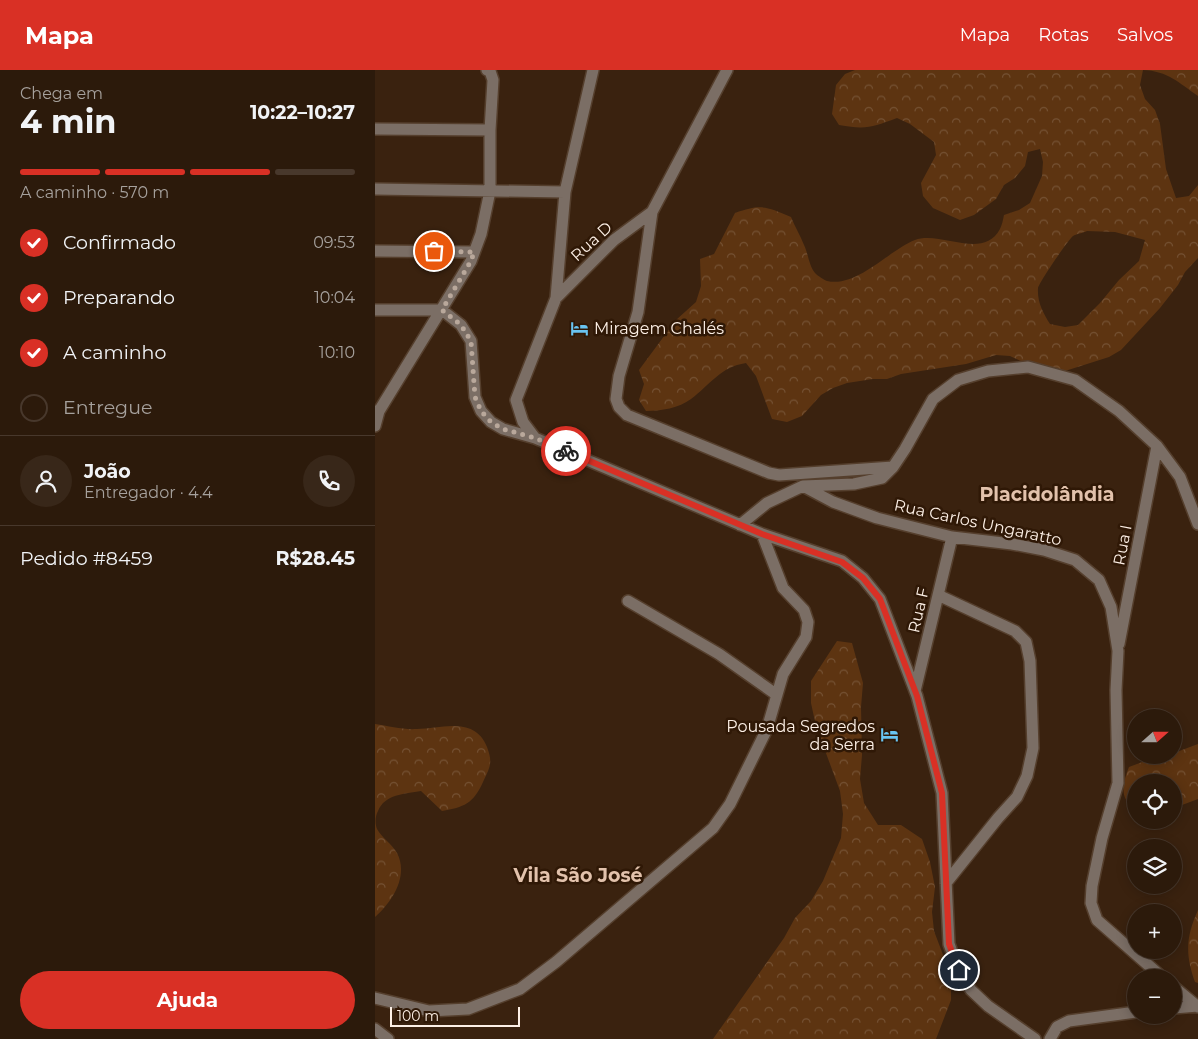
<!DOCTYPE html>
<html lang="pt">
<meta charset="utf-8">
<style>
:root{--surface:#2c1a0b;--page:#382719;--text:#f1f3f6;--muted:#a6a19d;--line:#48382c;--accent:#d93025}
body{margin:0;font-family:Montserrat,sans-serif;background:var(--page);color:var(--text);height:100vh;display:flex;flex-direction:column;font-size:19px;white-space:nowrap}
*{box-sizing:border-box;margin:0}
p{font-size:16px;color:var(--muted)}
.icon{flex:none;width:28px;height:28px;fill:none;stroke:currentColor;stroke-width:2;stroke-linecap:round;stroke-linejoin:round}
.map{position:relative;flex:1;overflow:hidden}
.panel{display:flex;flex-direction:column;background:var(--surface);width:375px}
.panel>*{flex:none}
.needle{width:32px;rotate:69deg}
.tools{position:absolute;left:752px;top:639px;display:grid;gap:10px}
.tools a{display:grid;place-items:center;width:55px;height:55px;border-radius:50%;background:var(--surface);box-shadow:0 2px 12px #0003,0 0 0 1px var(--line);font-size:25px}
.scale{position:absolute;left:15px;bottom:12px;width:130px;box-sizing:border-box;padding-left:5px;border:2px solid #fdf0e6;border-top:0;font-size:14px;line-height:18px;white-space:nowrap;color:#fdf0e6;-webkit-text-stroke:4px #2f1806;paint-order:stroke}
.pin{position:absolute;display:grid;place-items:center;width:42px;height:42px;color:#fff;margin:-21px;border:2px solid #fff;border-radius:50%;box-shadow:0 1px 5px #0007}
.courier{position:absolute;display:grid;place-items:center;width:50px;height:50px;margin:-25px;border:4px solid #d93025;border-radius:50%;background:#fff;color:#222;box-shadow:0 1px 6px #0007}
.head em{font-style:normal;font-weight:700}
.head div{display:flex;flex-direction:column-reverse}
.head{display:flex;align-items:center;justify-content:space-between;height:85px;padding:0 20px}
h1{font-size:32px;font-weight:700;line-height:38px}
.bar{display:grid;grid-template-columns:repeat(4,1fr);gap:8px 5px;align-content:center;height:60px;padding:0 20px}
.bar i{height:6px;border-radius:4px;background:var(--line)}
.bar .selected{background:var(--accent)}
.bar p{grid-column:span 4}
.line{display:flex;align-items:center;gap:12px;padding:0 20px;border-top:1px solid var(--line)}
.line div{flex:1}
.round{display:grid;place-items:center;flex:none;width:52px;height:52px;border-radius:26px;background:var(--page)}
ol{padding:0 20px;list-style:none}
li{display:flex;align-items:center;gap:15px;height:55px}
li p{margin-inline-start:auto}
li .icon{padding:5px;border-radius:50%;background:var(--accent);color:#fff;stroke-width:4}
li:last-child{color:var(--muted)}
li i{width:28px;height:28px;border:2px solid var(--line);border-radius:50%}
.primary-button{display:flex;gap:10px;margin-top:auto;padding:10px 20px}
.primary-button a{flex:1;height:58px;border-radius:30px;background:var(--accent);color:#fff;font-size:20px;font-weight:700;line-height:58px;text-align:center}
header{display:flex;align-items:center;gap:30px;box-sizing:border-box;height:70px;padding:0 25px;background:var(--accent);color:#fff}
header strong{font-size:24px}
nav{display:flex;gap:28px;margin-inline-start:auto;font-size:18px}
main{display:flex;flex:1;min-height:0}
.map>svg:first-child{display:block}
.forest{fill:url(#forest-crowns);fill-rule:evenodd}
.lines{fill:none;stroke-linecap:round;stroke-linejoin:round}
.minor-casing{stroke:#553f2d;stroke-width:14}
.minor{stroke:#7b6e65;stroke-width:11}
.done{stroke:#b9a89b;stroke-width:5;stroke-dasharray:0 9}
.route{stroke:#d93025;stroke-width:6}
.labels{text-anchor:middle;stroke-width:5;stroke-linejoin:round;paint-order:stroke}
.street-label{font-size:16px;fill:#fdf0e6;stroke:#2f1806}
.poi-label{font-size:16px;fill:#fdf0e6;stroke:#2f1806;text-anchor:start}
.quarter-label{font-size:19px;font-weight:bold;fill:#e2c2ac;stroke:#2f1806}
</style>
<header>
<strong>Mapa</strong>
<nav><a>Mapa</a><a>Rotas</a><a>Salvos</a></nav>
</header>
<main>
<section class="panel">
<div class="head"><div><h1>4 min</h1><p>Chega em</p></div><em>10:22–10:27</em></div>
<div class="bar"><i class="selected"></i><i class="selected"></i><i class="selected"></i><i></i><p>A caminho · 570 m</p></div>
<ol>
<li><svg class="icon" aria-label="check" viewBox="0 0 24 24"><path d="M5 12l5 5 9-10"/></svg>Confirmado<p>09:53</p></li>
<li><svg class="icon" aria-label="check" viewBox="0 0 24 24"><path d="M5 12l5 5 9-10"/></svg>Preparando<p>10:04</p></li>
<li><svg class="icon" aria-label="check" viewBox="0 0 24 24"><path d="M5 12l5 5 9-10"/></svg>A caminho<p>10:10</p></li>
<li><i></i>Entregue</li>
</ol>
<div class="line" style="height:90px"><a class="round"><svg class="icon" aria-label="person" viewBox="0 0 24 24"><circle cx="12" cy="8" r="4"/><path d="M4 21q1-7 8-7t8 7"/></svg></a><div><b>João</b><p>Entregador · 4.4</p></div><a class="round"><svg class="icon" aria-label="phone" viewBox="0 0 24 24"><path d="M5 4h4l2 5-3 2q2 4 5 5l2-3 5 2v4C11 20 4 13 5 4z"/></svg></a></div>
<div class="line" style="height:65px"><div>Pedido #8459</div><b>R$28.45</b></div>
<div class="primary-button"><a>Ajuda</a></div>
</section>
<div class="map">
<svg width="823" height="969" viewBox="0 0 823 969">
<defs>
<pattern id="forest-crowns" width="20" height="18" patternUnits="userSpaceOnUse" patternTransform="scale(1.25)"><rect width="20" height="18" fill="#5d3411"/><path d="M2 6a3 3 0 1 1 6 0M12 15a3 3 0 1 1 6 0" fill="none" stroke="#755234"/></pattern>
</defs>
<rect width="100%" height="100%" fill="#3a220f"/>
<path class="forest" d="M480 0H823V26C804 13 793 1 768 0L765 15 770 29 780 40 785 54 791 99 801 128 814 126 823 115V188L810 202 803 215 785 238 746 280 734 287 690 301 661 298 635 286 621 285 591 294 526 304 512 309H498L472 313 458 318 446 325 427 346 412 352 397 349 381 306 371 293C345 297 336 314 316 329 304 338 286 341 271 341L264 330 269 314 264 300 301 250 321 232 326 216 325 189 339 184 360 143C386 134 391 136 416 147 420 157 425 165 429 175 433 183 434 196 440 203 443 206 449 210 452 211 482 218 514 180 540 170 565 160 608 191 625 159 627 155 628 150 629 145L644 140 655 133 667 106 668 92 665 79 653 82 650 96 640 108 629 115 621 129 599 145 585 150 558 138 548 126 546 113 561 85 559 72 535 54 522 48C497 57 492 60 464 55L457 44 461 15 470 4ZM712 161 740 162 770 170 764 191 744 210 725 233 703 255 690 257 675 254C668 243 662 232 663 218 664 213 692 171 698 166 701 164 708 163 712 161Z
M462 571 477 573 488 613 486 637 487 685 485 709 489 733 503 755H526L547 769 555 792 560 817 557 842 559 861 576 906V930L561 969H338L409 868 420 848 436 831 448 811 466 768 468 744 465 721 441 656 436 633V611Z
M0 654C14 656 28 660 42 659 67 658 100 646 112 677 118 693 115 697 108 712 98 734 89 737 67 741L46 721C29 724 10 724 3 741 0 746 0 754 2 759 7 768 17 774 22 783 34 806 17 832 0 847Z
M823 674V729L799 738V712H761V738C743 730 748 712 754 697L786 685H799V683Z
M823 840V913L820 912C810 884 811 867 823 840Z"/>
<g class="lines">
<defs>
<path id="minor" d="M218 0 190 122 181 228 141 330 148 352 160 368 387 464 467 491 488 508 505 529 542 626 567 723 574 874 584 901 596 920 613 936 660 969
M352 0 277 142 263 242 244 306 241 329 244 337 252 345 394 403 404 405 518 397
M0 59 115 60
M0 119 190 122
M0 181 99 182
M181 228 239 170 277 142
M0 240H67L86 255 96 271 100 327 106 341 116 352 128 359 160 368
M0 341H4L96 191 106 164 115 121V60L118 10 115 1 112 0
M0 356 4 341
M428 416 458 432 502 448 577 467 637 474 669 480 700 490 724 510 736 537 743 581 741 620 743 713 727 768 717 816 716 833 722 850 788 908
M365 455 392 433 428 416 479 414 507 408 518 397 530 379 558 329 583 310 613 301 653 297 700 310 744 341 782 376 805 407 823 454
M563 525 640 561 651 572 655 591 658 678 652 706 642 727 623 748 571 813
M253 531 344 584 402 625
M744 574 782 376
M540 621 577 467
M799 917 823 937
M0 928 54 941 93 939 145 919 181 892 338 758 355 734 392 659 408 604 431 567 433 552 429 540 408 518 387 464
M799 938 823 936
M0 959 13 969
M675 969 682 957 694 951 761 942"/>
</defs>
<use href="#minor" class="minor-casing"/>
<use href="#minor" class="minor"/>
</g>
<g class="lines">
<path class="done" d="M59 181 99 182 96 191 67 240 86 255 96 271 100 327 106 341 116 352 128 359 160 368 191 381"/>
<path class="route" d="M191 381 387 464 467 492 488 508 505 529 542 626 567 723 574 874 584 900"/>
</g>
<defs>
<symbol id="hotel-bare" viewBox="-9 -9 18 18"><path d="M-6-4.5h1.5V1H6V5H4.5V3h-9V5H-6ZM-4 0a1.8 1.8 0 1 1 3.6 0ZM.5 0V-2.5h3Q6-2.5 6 0Z" fill="#69c4f1" stroke="#2f1806" stroke-width="2.5" paint-order="stroke"/></symbol>
</defs>
<g fill-rule="evenodd">
<use href="#hotel-bare" x="192" y="246" width="25" height="25"/>
<use href="#hotel-bare" x="502" y="652" width="25" height="25"/>
</g>
<g class="labels">
<g class="street-label">
<text transform="translate(216 171) rotate(-43)" y="6">Rua D</text>
<text transform="translate(603 452) rotate(12)" y="6">Rua Carlos Ungaratto</text>
<text transform="translate(747 475) rotate(-79)" y="6">Rua I</text>
<text transform="translate(543 540) rotate(-77)" y="6">Rua F</text>
</g>
<g class="poi-label">
<text x="219" y="264">Miragem Chalés</text>
<text x="500" y="662" text-anchor="end">Pousada Segredos<tspan x="500" dy="18">da Serra</tspan></text>
</g>
<g class="quarter-label">
<text x="672" y="431">Placidolândia</text>
<text x="203" y="812">Vila São José</text>
</g>
</g>
</svg>
<div class="tools">
<a><svg class="needle" viewBox="-14 -14 28 28"><path d="M0-13l5 13h-10z" fill="#e53935"/><path d="M0 13l5-13h-10z" fill="#a6a19d"/></svg></a>
<a><svg class="icon" aria-label="locate" viewBox="0 0 24 24"><circle cx="12" cy="12" r="6"/><path d="M12 2v4M12 18v4M2 12h4M18 12h4"/></svg></a>
<a><svg class="icon" aria-label="layers" viewBox="0 0 24 24"><path d="M12 4l9 5-9 5-9-5zM3 14l9 5 9-5"/></svg></a>
<a>+</a>
<a>−</a>
</div>
<div class="scale">100 m</div>
<div class="pin" style="left:59px;top:181px;background:#ea580c"><svg class="icon" aria-label="bag" viewBox="0 0 24 24"><path d="M5 8h14l-1 12H6zM9 8a3 3 0 0 1 6 0"/></svg></div>
<div class="pin" style="left:584px;top:900px;background:#1f2937"><svg class="icon" aria-label="home" viewBox="0 0 24 24"><path d="M3 11l9-7 9 7M6 9v11h12V9"/></svg></div>
<div class="courier" style="left:191px;top:381px"><svg class="icon" aria-label="bike" viewBox="0 0 24 24"><circle cx="6" cy="16" r="4"/><circle cx="18" cy="16" r="4"/><path d="M6 16l4-8h5l3 8M10 8l3 8H6M13 5h3"/></svg></div>
</div>
</main>
